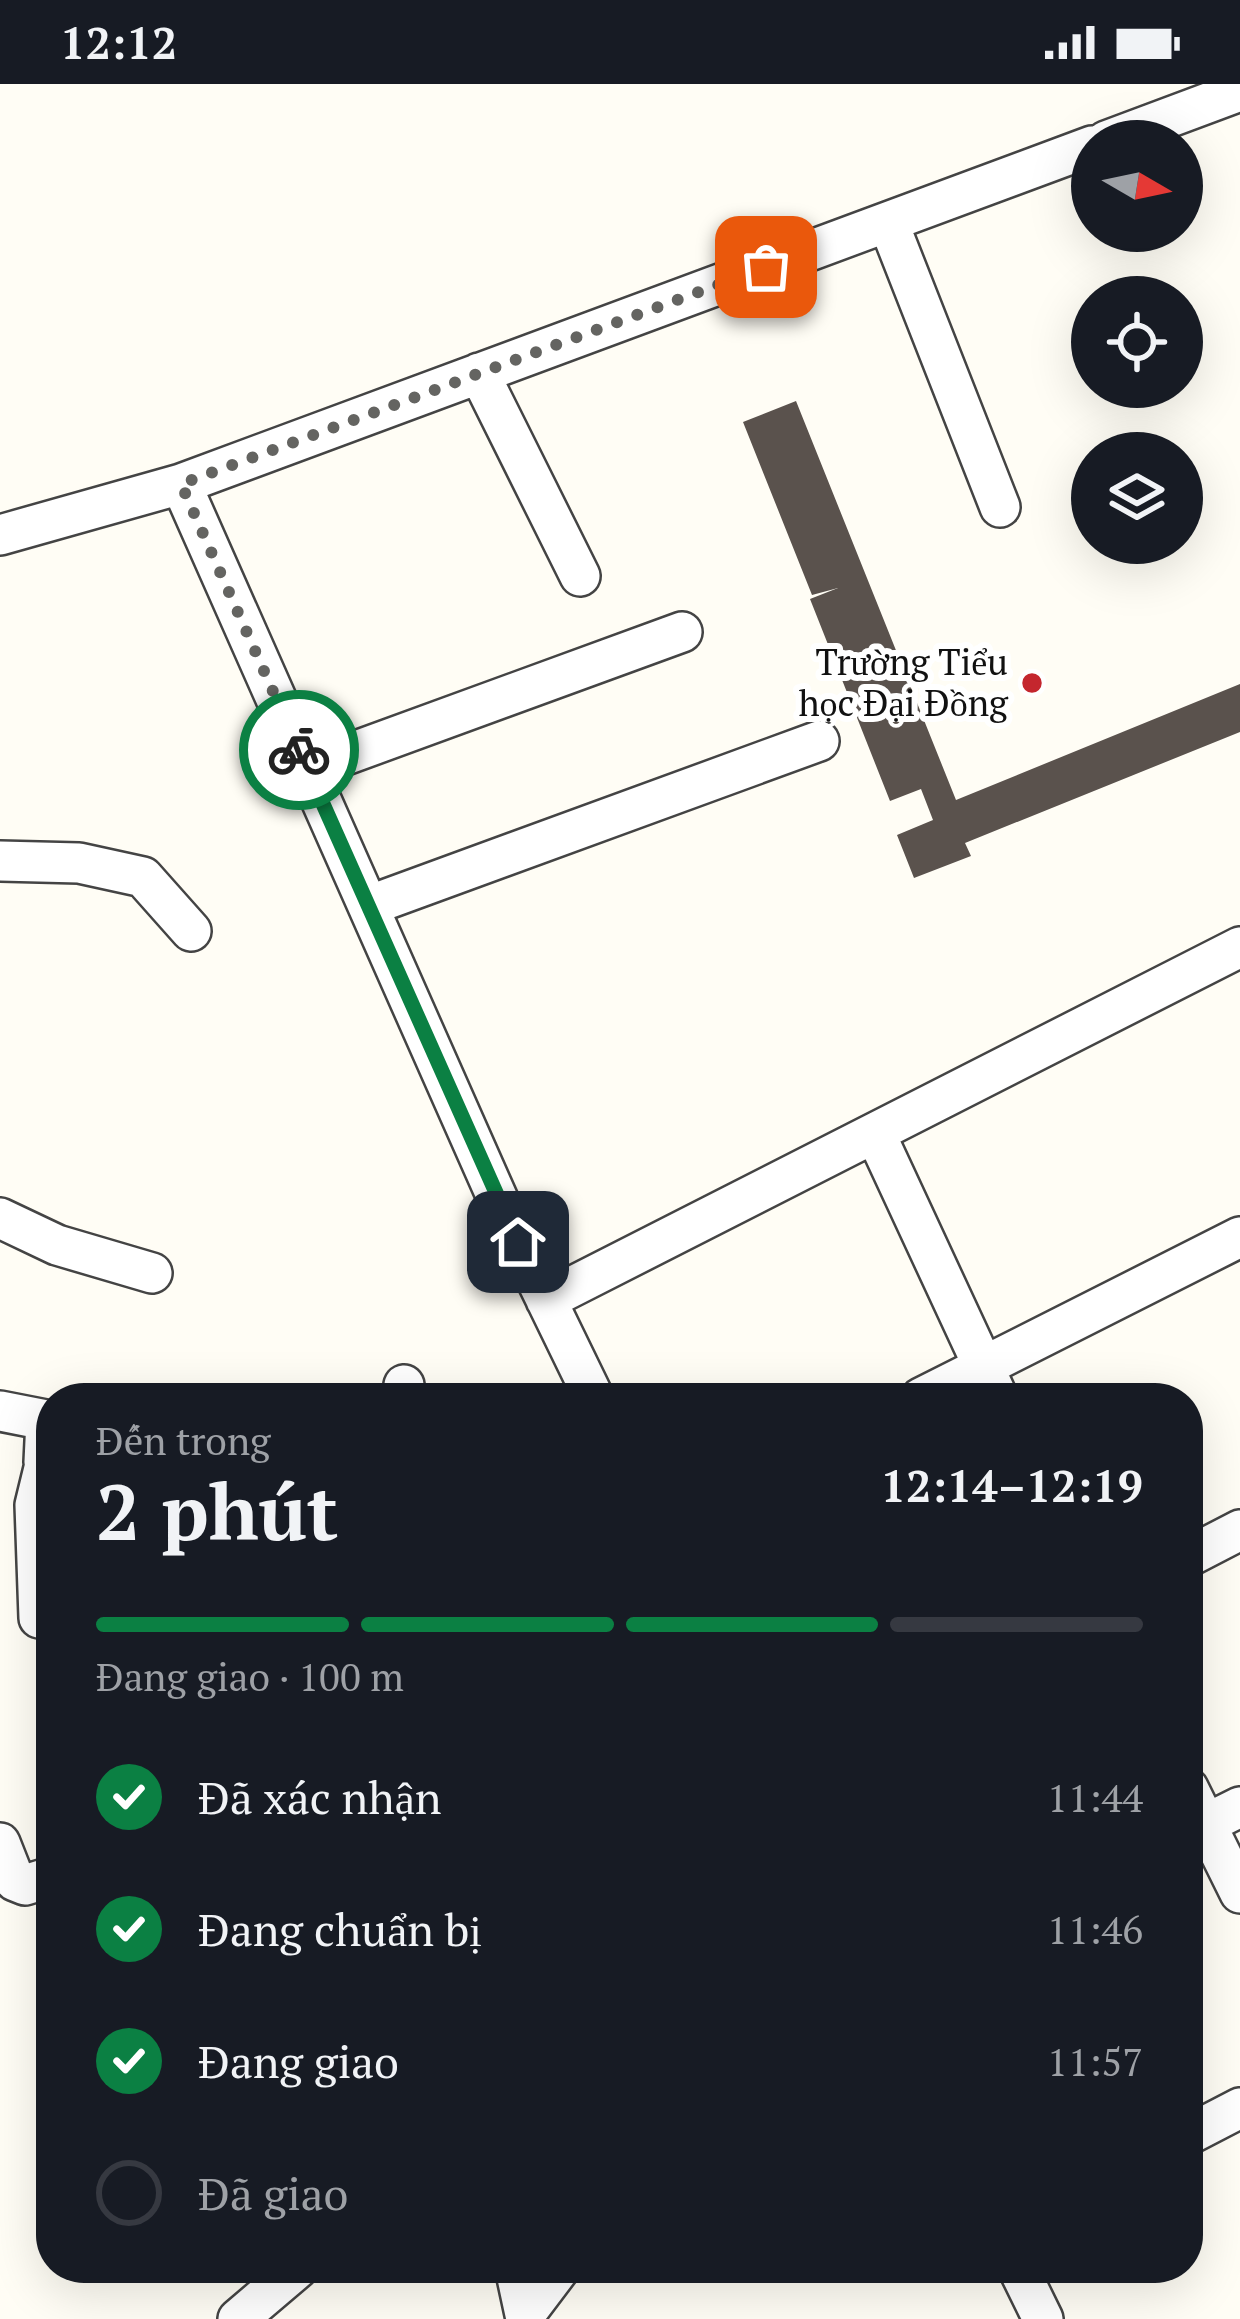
<!DOCTYPE html>
<html lang="vi">
<meta charset="utf-8">
<style>
:root{--surface:#171b24;--page:#20242c;--text:#f1f3f6;--muted:#9ea1a6;--line:#363941;--accent:#0b8043}
body{margin:0;font-family:"PT Serif",serif;background:var(--page);color:var(--text);height:100vh;display:flex;flex-direction:column;font-size:45px;white-space:nowrap}
*{box-sizing:border-box;margin:0}
p{font-size:39px;color:var(--muted)}
.icon{flex:none;width:66px;height:66px;fill:none;stroke:currentColor;stroke-width:2;stroke-linecap:round;stroke-linejoin:round}
.map{position:relative;flex:1;overflow:hidden}
.sheet{position:absolute;left:36px;top:1299px;width:1167px;height:900px;display:flex;flex-direction:column;background:var(--surface);border-radius:48px;box-shadow:0 12px 48px #0002}
.sheet>*{flex:none}
.needle{width:78px;rotate:99deg}
.fabs{position:absolute;left:1071px;top:36px;display:grid;gap:24px}
.fabs a{display:grid;place-items:center;width:132px;height:132px;border-radius:50%;background:var(--surface);box-shadow:0 12px 48px #0002;font-size:60px}
.pin{position:absolute;display:grid;place-items:center;width:102px;height:102px;color:#fff;margin:-51px;border-radius:24px;box-shadow:0 6px 18px #0006}
.courier{position:absolute;display:grid;place-items:center;width:120px;height:120px;margin:-60px;border:9px solid #0b8043;border-radius:50%;background:#fff;color:#222;box-shadow:0 3px 15px #0007}
.head em{font-style:normal;font-weight:700}
.head div{display:flex;flex-direction:column-reverse}
.head{display:flex;align-items:center;justify-content:space-between;height:204px;padding:0 60px}
h1{font-size:78px;font-weight:700;line-height:90px}
.bar{display:grid;grid-template-columns:repeat(4,1fr);gap:18px 12px;align-content:center;height:144px;padding:0 60px}
.bar i{height:15px;border-radius:9px;background:var(--line)}
.bar .active{background:var(--accent)}
.bar p{grid-column:span 4}
ol{padding:0 60px;list-style:none}
li{display:flex;align-items:center;gap:36px;height:132px}
li p{margin-inline-start:auto}
li .icon{padding:12px;border-radius:50%;background:var(--accent);color:#fff;stroke-width:4}
li:last-child{color:var(--muted)}
li i{width:66px;height:66px;border:6px solid var(--line);border-radius:50%}
.status{display:flex;justify-content:space-between;align-items:center;height:84px;padding:0 60px;background:var(--surface);direction:ltr}
.status svg{height:33px;fill:currentColor}
.map>svg:first-child{display:block}
.building{fill:#5a524d}
.lines{fill:none;stroke-linecap:round;stroke-linejoin:round}
.minor-casing{stroke:#444;stroke-width:44}
.minor{stroke:#fff;stroke-width:39}
.done{stroke:#646461;stroke-width:12;stroke-dasharray:0 21.6}
.route{stroke:#0b8043;stroke-width:15}
.poi-dot{fill:#c4262e;stroke:#fff;stroke-width:4.5}
.labels{text-anchor:middle;stroke-width:12;stroke-linejoin:round;paint-order:stroke}
.poi-label{font-size:36px;fill:#111;stroke:#fff;text-anchor:end}
</style>
<div class="status"><b>12:12</b><svg viewBox="0 0 49 12"><path d="M0 12V9h3v3zM5 12V6h3v6zM10 12V3h3v9zM15 12V0h3v12zM26 1h20v11H26zM47 4h2v5h-2z"/></svg></div>
<div class="map">
<svg width="1240" height="2235" viewBox="0 0 1240 2235">
<rect width="100%" height="100%" fill="#fffdf5"/>
<path class="building" d="M796 317 956 716 1240 600V648L965 759 971 772 914 794 897 751 933 736 921 705 890 717 810 515 838 504 812 511 743 338Z"/>
<g class="lines">
<defs>
<path id="minor" d="M1106 57 1240 7
M888 138 1000 423
M479 289 580 492
M181 400 504 1129 594 1314
M0 451 181 400 1092 62
M307 685 682 548
M0 777 79 779 143 793 191 847
M368 822 819 657
M875 1049 998 1314
M0 1134 57 1161 152 1189
M546 1216 1240 863
M404 1301 405 1314
M921 1314 1240 1153
M0 1327 46 1336 44 1378 51 1383
M1188 1473 1240 1446
M39 1534 35 1421 45 1380
M1188 1704 1240 1809
M1188 1749 1240 1723
M0 1759 15 1797 25 1801 51 1793
M1188 2051 1240 2024
M515 2184 526 2235
M1018 2184 1043 2235
M526 2229 560 2184
M238 2235 298 2184"/>
</defs>
<use href="#minor" class="minor-casing"/>
<use href="#minor" class="minor"/>
</g>
<g class="lines">
<path class="done" d="M299 666 181 400 766 183"/>
<path class="route" d="M299 666 518 1158"/>
</g>
<circle class="poi-dot" cx="1032" cy="599" r="12"/>
<g class="labels">
<g class="poi-label">
<text x="1008" y="591">Trường Tiểu<tspan x="1008" dy="41">học Đại Đồng</tspan></text>
</g>
</g>
</svg>
<div class="fabs">
<a><svg class="needle" viewBox="-14 -14 28 28"><path d="M0-13l5 13h-10z" fill="#e53935"/><path d="M0 13l5-13h-10z" fill="#9ea1a6"/></svg></a>
<a><svg class="icon" aria-label="locate" viewBox="0 0 24 24"><circle cx="12" cy="12" r="6"/><path d="M12 2v4M12 18v4M2 12h4M18 12h4"/></svg></a>
<a><svg class="icon" aria-label="layers" viewBox="0 0 24 24"><path d="M12 4l9 5-9 5-9-5zM3 14l9 5 9-5"/></svg></a>
</div>
<div class="pin" style="left:766px;top:183px;background:#ea580c"><svg class="icon" aria-label="bag" viewBox="0 0 24 24"><path d="M5 8h14l-1 12H6zM9 8a3 3 0 0 1 6 0"/></svg></div>
<div class="pin" style="left:518px;top:1158px;background:#1f2937"><svg class="icon" aria-label="home" viewBox="0 0 24 24"><path d="M3 11l9-7 9 7M6 9v11h12V9"/></svg></div>
<div class="courier" style="left:299px;top:666px"><svg class="icon" aria-label="bike" viewBox="0 0 24 24"><circle cx="6" cy="16" r="4"/><circle cx="18" cy="16" r="4"/><path d="M6 16l4-8h5l3 8M10 8l3 8H6M13 5h3"/></svg></div>
<section class="sheet">
<div class="head"><div><h1>2 phút</h1><p>Đến trong</p></div><em>12:14–12:19</em></div>
<div class="bar"><i class="active"></i><i class="active"></i><i class="active"></i><i></i><p>Đang giao · 100 m</p></div>
<ol>
<li><svg class="icon" aria-label="check" viewBox="0 0 24 24"><path d="M5 12l5 5 9-10"/></svg>Đã xác nhận<p>11:44</p></li>
<li><svg class="icon" aria-label="check" viewBox="0 0 24 24"><path d="M5 12l5 5 9-10"/></svg>Đang chuẩn bị<p>11:46</p></li>
<li><svg class="icon" aria-label="check" viewBox="0 0 24 24"><path d="M5 12l5 5 9-10"/></svg>Đang giao<p>11:57</p></li>
<li><i></i>Đã giao</li>
</ol>
</section>
</div>
